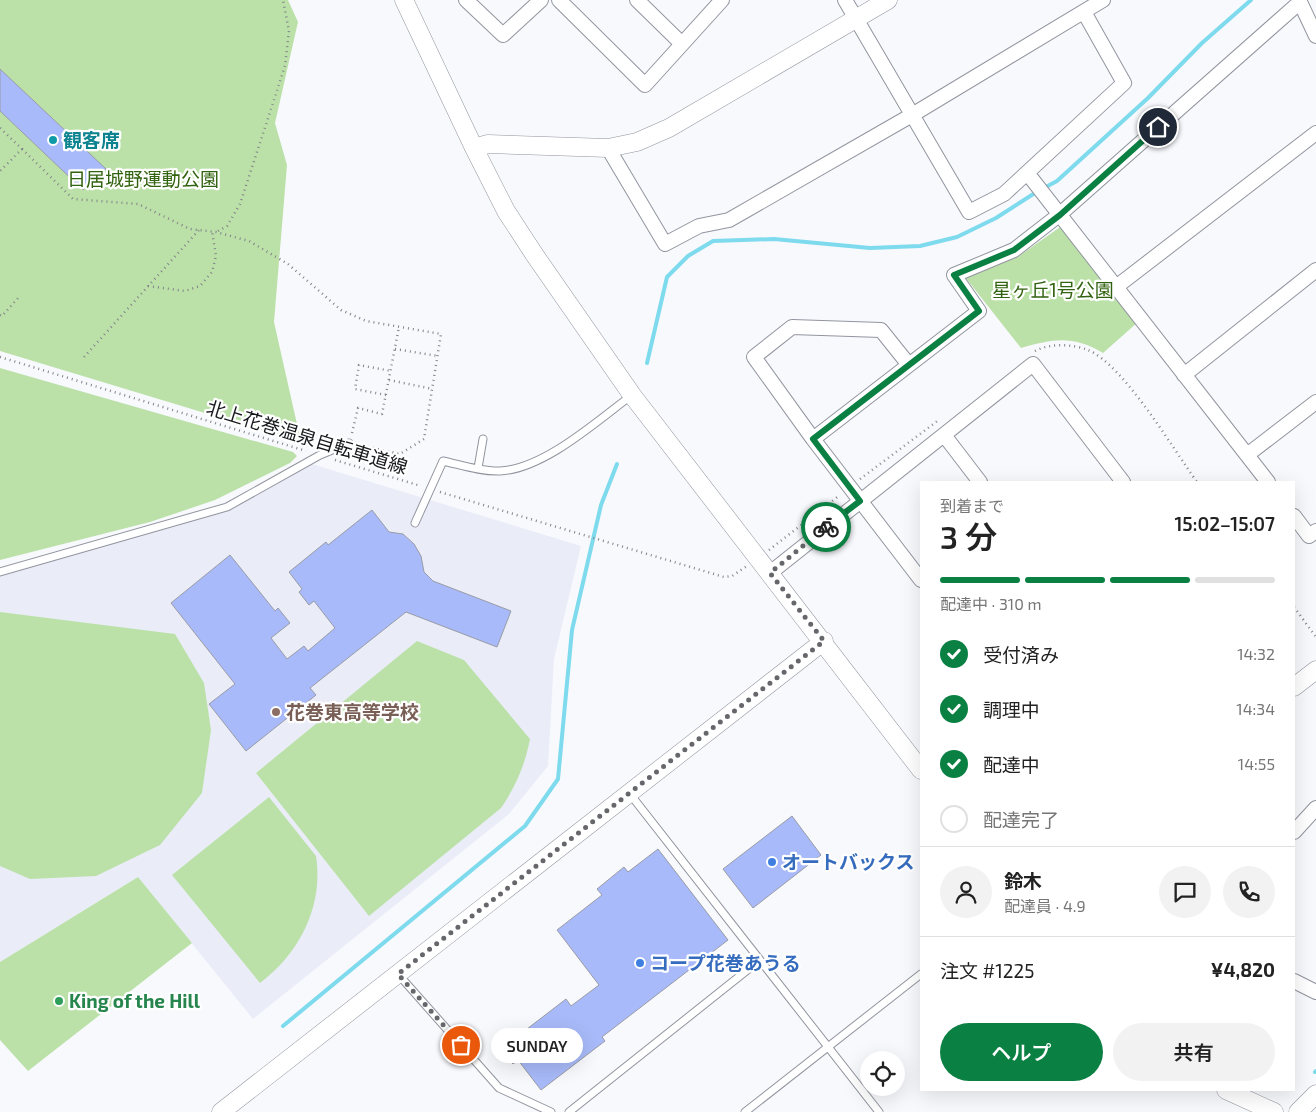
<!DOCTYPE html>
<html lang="ja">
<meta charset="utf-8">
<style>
:root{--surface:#fff;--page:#f2f2f2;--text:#222;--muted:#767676;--line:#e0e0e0;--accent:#0b8043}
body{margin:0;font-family:"Exo 2","Noto Sans JP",sans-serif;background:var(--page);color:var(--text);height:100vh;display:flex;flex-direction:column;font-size:19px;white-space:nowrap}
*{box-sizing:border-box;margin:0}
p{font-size:16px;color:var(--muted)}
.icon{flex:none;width:28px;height:28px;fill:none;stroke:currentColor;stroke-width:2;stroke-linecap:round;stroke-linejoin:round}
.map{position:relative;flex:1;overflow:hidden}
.panel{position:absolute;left:920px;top:481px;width:375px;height:610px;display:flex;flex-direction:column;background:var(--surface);border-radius:0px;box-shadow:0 5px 20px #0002}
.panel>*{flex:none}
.controls{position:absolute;left:860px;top:1051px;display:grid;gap:10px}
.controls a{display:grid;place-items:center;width:45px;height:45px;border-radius:50%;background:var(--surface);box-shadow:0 5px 20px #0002;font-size:25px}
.pin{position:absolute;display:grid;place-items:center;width:42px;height:42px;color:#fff;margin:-21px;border:2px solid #fff;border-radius:50%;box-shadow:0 1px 5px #0007}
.courier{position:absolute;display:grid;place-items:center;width:50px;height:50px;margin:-25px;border:4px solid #0b8043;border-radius:50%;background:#fff;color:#222;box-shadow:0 1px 6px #0007}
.bubble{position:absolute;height:35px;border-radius:18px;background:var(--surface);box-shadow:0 5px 20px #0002;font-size:16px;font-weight:600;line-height:35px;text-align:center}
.summary em{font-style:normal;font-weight:600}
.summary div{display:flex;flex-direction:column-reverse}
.summary{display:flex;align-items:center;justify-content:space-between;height:85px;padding:0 20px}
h1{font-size:32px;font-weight:600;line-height:38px}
.bar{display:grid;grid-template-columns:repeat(4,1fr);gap:8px 5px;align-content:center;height:60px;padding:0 20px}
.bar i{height:6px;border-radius:4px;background:var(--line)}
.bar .on{background:var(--accent)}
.bar p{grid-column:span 4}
.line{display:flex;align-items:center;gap:12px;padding:0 20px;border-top:1px solid var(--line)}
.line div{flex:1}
.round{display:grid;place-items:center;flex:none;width:52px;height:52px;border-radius:26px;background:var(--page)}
ol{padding:0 20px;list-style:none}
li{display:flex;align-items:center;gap:15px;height:55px}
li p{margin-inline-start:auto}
li .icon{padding:5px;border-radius:50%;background:var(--accent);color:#fff;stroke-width:4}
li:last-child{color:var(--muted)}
li i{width:28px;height:28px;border:2px solid var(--line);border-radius:50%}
.primary-button{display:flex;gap:10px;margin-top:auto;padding:10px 20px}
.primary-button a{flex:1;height:58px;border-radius:30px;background:var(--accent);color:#fff;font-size:20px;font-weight:600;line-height:58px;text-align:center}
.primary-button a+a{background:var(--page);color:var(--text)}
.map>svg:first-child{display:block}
.built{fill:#eaedf8}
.green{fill:#bbe1a9}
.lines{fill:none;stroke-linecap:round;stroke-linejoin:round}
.stream{stroke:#7edaed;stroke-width:4}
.building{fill:#a8baf9;stroke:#999ca6}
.service-casing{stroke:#92959f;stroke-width:9}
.minor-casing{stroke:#92959f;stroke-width:16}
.tertiary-casing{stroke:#92959f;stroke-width:19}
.path{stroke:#838488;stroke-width:2.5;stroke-dasharray:1 4;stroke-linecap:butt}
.service{stroke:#fff;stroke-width:7}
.minor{stroke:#fff;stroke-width:14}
.tertiary{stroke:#fff;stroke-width:18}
.done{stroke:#66676b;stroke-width:5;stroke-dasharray:0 9}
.route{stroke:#0b8043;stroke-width:6}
.culture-dot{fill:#0f9aa8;stroke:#fff;stroke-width:2}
.education-dot{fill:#8d6e63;stroke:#fff;stroke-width:2}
.shop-dot{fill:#3f7fe0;stroke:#fff;stroke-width:2}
.leisure-dot{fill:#2e9e5b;stroke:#fff;stroke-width:2}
.labels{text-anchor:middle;stroke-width:4.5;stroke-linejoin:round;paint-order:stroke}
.culture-label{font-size:19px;font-weight:bold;fill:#0d838f;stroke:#fff;text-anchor:start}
.park-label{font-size:19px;fill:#326310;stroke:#fff}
.street-label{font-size:19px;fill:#18191d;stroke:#fff}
.education-label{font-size:19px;font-weight:bold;fill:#785e54;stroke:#fff;text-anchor:start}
.shop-label{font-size:19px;font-weight:bold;fill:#366cbe;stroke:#fff;text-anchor:start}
.leisure-label{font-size:19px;font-weight:bold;fill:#27864d;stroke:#fff;text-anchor:start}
</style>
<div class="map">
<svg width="1316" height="1112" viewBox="0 0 1316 1112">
<rect width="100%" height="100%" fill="#f8f9fd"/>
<path class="built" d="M302 461 581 546 554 659 548 766 509 814 253 1019 138 877 0 962V570L216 508Z"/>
<path class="green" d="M0 0H288L298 22 275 123 287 165 274 322 301 442 0 351Z
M1063 225 1138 322 1103 353C1072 335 1054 339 1021 348L965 277 1019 256Z
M0 368 293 452 297 456 290 463 215 500 150 522 0 560Z
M0 612 175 634 204 683 211 730 202 793 160 845 96 876 30 879 0 866Z
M417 641 464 660 530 739C525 765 516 786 501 808L369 916 256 773Z
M269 797 316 856C324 906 299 954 260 983L172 875Z
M138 877 192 943 28 1071 0 1040V962Z"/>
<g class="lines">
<path class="stream" d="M1044 188 1057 181 1148 98 1202 43 1251 0
M647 363 667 277 688 256 713 241 774 239 870 248 920 246 957 237 996 218 1038 191
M283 1026 525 826 558 779 572 630 601 505 617 464
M1315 1072 1316 1071"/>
</g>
<path class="building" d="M0 69 106 169 83 190 0 111Z
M372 510 389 532 403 534 414 544 421 556 424 572 433 581 511 611 497 647 406 612 310 688 316 695 246 751 209 704 235 684 171 603 230 555 275 611 278 608 290 623 271 638 287 659 304 646 308 651 335 628 314 601 309 605 299 592 302 589 289 572 326 542 328 545Z
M792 816 821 855 753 908 723 869Z
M658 849 728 940 602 1037 605 1041 541 1090 518 1060 513 1064 501 1049 566 999 571 1006 599 985 557 930 602 895 597 889 624 867 628 872Z"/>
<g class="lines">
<defs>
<path id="service" d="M478 468 483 439
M415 523 443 461C461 465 482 472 500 471 544 469 597 421 632 395
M0 572 227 507 320 455 349 443
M630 794 879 1112
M398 974 499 1088 551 1112
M569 1112 760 960
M745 1112 921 974"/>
<path id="minor" d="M466 0 503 35 541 0
M559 0 645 85 722 0
M637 0 682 44
M845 0 969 212 1004 194 1124 83 1084 12
M608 148 665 244 699 226 729 220 912 115 1103 0
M1028 174 1268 482
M1116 287 1316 133
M1184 375 1316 270
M944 435 980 482
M813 439 754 357 792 327 881 330 909 365
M1247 455 1316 402
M1294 516 1309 536 1316 531
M770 573 1033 364 1123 482
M921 580 813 439 979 311 954 275 1014 250 1059 215 1300 2 1316 36
M1294 832 1316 808
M1294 981 1316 992"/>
<path id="tertiary" d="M404 0 474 148 506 211 534 254 632 395 921 770
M474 148 488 144 608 148 637 142 669 128 888 0
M1294 687 1316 670
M1226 1090 1274 1112
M221 1112 824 641
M1298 1112 1316 1094"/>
</defs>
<use href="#service" class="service-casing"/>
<use href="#minor" class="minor-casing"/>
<use href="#tertiary" class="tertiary-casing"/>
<path class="path" d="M0 128 22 149 0 171
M22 149 73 199 138 204 190 229 216 232 249 241 288 264 341 310 366 321 441 334 424 439 400 454 359 445
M218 231 227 226 240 204 285 66 289 31 283 0
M148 286 185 291 200 286 212 272 216 256 212 231
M0 315 2 316 19 297
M395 349 438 356
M1035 351C1050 343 1073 344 1088 350 1124 365 1173 449 1197 482
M0 357 306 451
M84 357 199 230
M389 380 433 389
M386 395 355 389 359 365 391 371
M352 433 358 408 382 414 399 327
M335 460 421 486
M860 479 940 419
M440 492 724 577 732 576 747 566
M769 550 840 495
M1294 607 1316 637"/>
<use href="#service" class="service"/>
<use href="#minor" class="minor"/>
<use href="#tertiary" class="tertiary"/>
</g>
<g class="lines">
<path class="done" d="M461 1045 398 974 824 641 770 573 826 527"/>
<path class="route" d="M826 527 860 501 813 439 979 311 954 275 1014 250 1060 215 1158 127"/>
</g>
<circle class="culture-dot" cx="53" cy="140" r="5"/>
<circle class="education-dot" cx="276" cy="712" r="5"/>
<g class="shop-dot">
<circle cx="772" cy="862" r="5"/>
<circle cx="640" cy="963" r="5"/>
</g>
<circle class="leisure-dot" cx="59" cy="1001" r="5"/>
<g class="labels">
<g class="culture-label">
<text x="63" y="147">観客席</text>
</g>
<g class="park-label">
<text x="143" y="186">日居城野運動公園</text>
<text x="1053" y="297">星ヶ丘1号公園</text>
</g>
<g class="street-label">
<text transform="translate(307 437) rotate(17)" y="7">北上花巻温泉自転車道線</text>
</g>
<g class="education-label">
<text x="286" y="719">花巻東高等学校</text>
</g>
<g class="shop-label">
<text x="782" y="869">オートバックス</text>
<text x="650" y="970">コープ花巻あうる</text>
</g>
<g class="leisure-label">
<text x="69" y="1008">King of the Hill</text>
</g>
</g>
</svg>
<div class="controls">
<a><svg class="icon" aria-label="locate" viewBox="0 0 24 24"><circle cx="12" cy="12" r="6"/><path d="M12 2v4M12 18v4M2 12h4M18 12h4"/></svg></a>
</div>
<div class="pin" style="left:461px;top:1045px;background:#ea580c"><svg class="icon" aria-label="bag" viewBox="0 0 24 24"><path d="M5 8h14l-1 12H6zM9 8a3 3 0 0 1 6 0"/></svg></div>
<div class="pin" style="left:1158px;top:127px;background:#1f2937"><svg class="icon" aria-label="home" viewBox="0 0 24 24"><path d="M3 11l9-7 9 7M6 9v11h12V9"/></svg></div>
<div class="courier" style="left:826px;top:527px"><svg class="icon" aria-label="bike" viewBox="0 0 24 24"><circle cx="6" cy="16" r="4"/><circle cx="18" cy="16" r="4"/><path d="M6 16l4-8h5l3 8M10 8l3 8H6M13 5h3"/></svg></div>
<div class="bubble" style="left:491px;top:1028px;width:92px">SUNDAY</div>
<section class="panel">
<div class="summary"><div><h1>3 分</h1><p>到着まで</p></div><em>15:02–15:07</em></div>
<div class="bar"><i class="on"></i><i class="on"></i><i class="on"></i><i></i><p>配達中 · 310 m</p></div>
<ol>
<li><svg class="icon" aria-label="check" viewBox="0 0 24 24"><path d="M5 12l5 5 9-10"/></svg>受付済み<p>14:32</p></li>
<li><svg class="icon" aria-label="check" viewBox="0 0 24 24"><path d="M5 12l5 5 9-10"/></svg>調理中<p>14:34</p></li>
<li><svg class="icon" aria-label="check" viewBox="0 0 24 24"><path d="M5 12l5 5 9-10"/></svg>配達中<p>14:55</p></li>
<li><i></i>配達完了</li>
</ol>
<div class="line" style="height:90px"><a class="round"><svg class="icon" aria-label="person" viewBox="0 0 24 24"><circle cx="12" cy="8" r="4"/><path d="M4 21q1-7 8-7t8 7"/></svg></a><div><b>鈴木</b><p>配達員 · 4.9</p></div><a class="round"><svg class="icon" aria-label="chat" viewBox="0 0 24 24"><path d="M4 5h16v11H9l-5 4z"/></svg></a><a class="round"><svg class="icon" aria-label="phone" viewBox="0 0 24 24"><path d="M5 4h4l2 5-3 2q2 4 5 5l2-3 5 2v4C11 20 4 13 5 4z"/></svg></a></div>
<div class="line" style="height:65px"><div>注文 #1225</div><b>¥4,820</b></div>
<div class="primary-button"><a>ヘルプ</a><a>共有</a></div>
</section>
</div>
